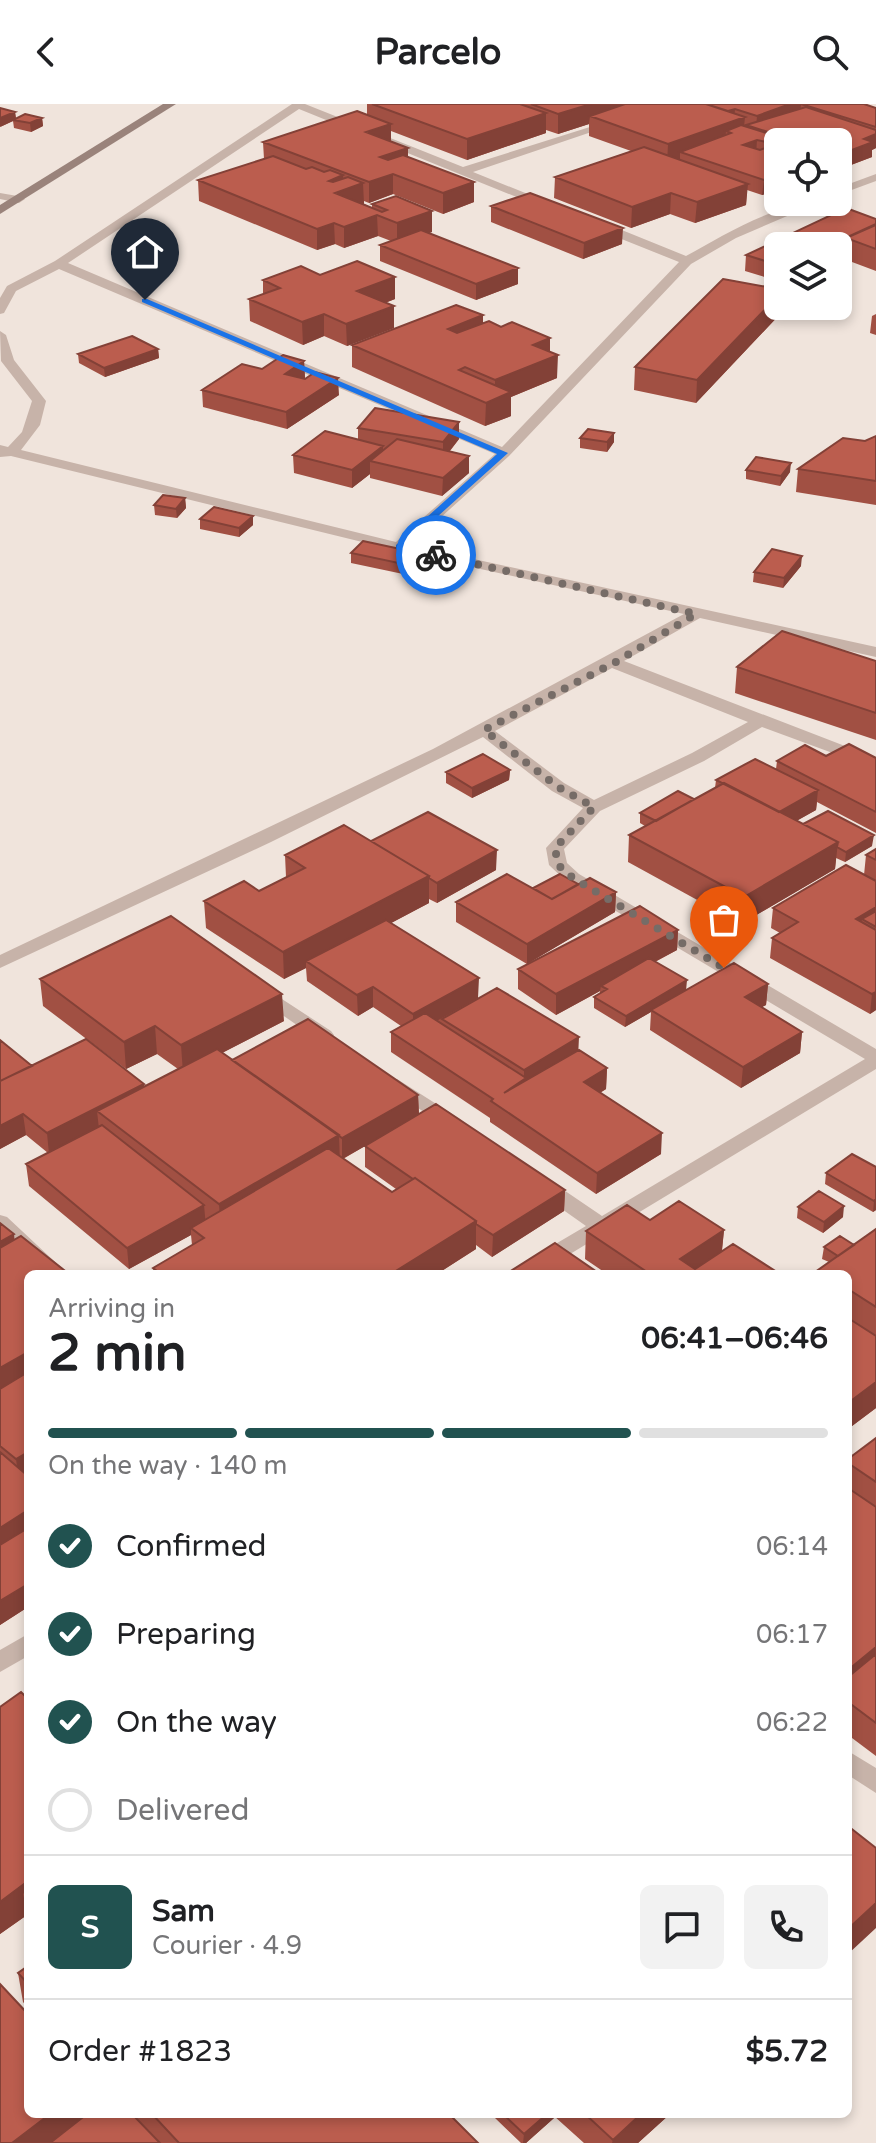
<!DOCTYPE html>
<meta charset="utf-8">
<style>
:root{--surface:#fff;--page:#f2f2f2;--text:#202124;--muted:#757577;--line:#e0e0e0;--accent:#215250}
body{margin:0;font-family:"Varela Round",sans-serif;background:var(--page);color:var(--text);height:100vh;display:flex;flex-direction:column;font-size:30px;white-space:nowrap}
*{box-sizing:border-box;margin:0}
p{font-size:26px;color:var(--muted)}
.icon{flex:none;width:44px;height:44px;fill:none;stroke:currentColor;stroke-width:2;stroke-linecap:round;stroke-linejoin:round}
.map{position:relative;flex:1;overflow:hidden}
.drawer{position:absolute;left:24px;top:1166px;width:828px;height:848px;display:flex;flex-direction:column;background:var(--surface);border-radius:12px;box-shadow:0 4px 12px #0003}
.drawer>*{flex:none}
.fabs{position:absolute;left:764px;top:24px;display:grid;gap:16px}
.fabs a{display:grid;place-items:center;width:88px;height:88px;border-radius:12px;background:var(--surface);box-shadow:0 4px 12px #0003;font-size:40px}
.pin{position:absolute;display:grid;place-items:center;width:68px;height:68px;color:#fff;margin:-82px -34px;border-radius:50% 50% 50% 0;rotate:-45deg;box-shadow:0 0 8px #0007}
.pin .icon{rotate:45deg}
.courier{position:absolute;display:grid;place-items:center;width:80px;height:80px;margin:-40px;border:6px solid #1a73e8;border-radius:50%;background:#fff;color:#222;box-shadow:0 2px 10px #0007}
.summary em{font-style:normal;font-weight:700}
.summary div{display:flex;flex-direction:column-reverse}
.summary{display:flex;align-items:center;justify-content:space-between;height:136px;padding:0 24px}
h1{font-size:52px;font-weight:700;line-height:60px}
.bar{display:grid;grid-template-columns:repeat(4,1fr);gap:12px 8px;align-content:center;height:96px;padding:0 24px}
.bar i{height:10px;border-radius:6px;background:var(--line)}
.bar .current{background:var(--accent)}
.bar p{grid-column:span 4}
.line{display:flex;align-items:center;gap:20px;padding:0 24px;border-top:2px solid var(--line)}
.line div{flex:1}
.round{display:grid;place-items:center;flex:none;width:84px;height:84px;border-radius:12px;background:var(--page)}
ol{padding:0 24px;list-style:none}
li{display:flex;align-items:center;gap:24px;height:88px}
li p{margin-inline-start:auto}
li .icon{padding:8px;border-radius:50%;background:var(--accent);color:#fff;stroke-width:4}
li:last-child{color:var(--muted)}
li i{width:44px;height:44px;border:4px solid var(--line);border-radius:50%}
header{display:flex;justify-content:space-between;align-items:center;height:104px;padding:0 24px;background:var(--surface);font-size:36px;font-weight:700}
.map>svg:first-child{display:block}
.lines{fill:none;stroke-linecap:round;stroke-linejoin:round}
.minor{fill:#c7b3a9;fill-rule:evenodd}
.secondary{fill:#9a837b;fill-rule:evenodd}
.wall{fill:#a15043;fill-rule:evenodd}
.shaded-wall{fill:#834137}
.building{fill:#bb5d4e;stroke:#834137;stroke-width:2}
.route{fill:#1a73e8}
.done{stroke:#766c67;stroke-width:8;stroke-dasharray:0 14.4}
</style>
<header><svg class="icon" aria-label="back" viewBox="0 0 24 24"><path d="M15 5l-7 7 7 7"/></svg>Parcelo<svg class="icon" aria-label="search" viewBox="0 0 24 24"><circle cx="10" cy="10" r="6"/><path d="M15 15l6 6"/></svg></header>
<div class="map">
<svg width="876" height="2039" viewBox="0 0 876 2039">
<rect width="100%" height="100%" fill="#f0e4dc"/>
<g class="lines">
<path class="minor" d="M292 0H305L463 63 609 17 618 19 473 68 550 99V103L546 105 299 5 68 159 502 343 679 158 594 124V118H602L686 152C722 132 778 98 820 98L736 134 691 160 509 352 410 441 876 543V553L700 514 624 557 876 654V665L762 623 704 657 600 707 564 745 567 759 579 770 876 945V965L537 1170H510L513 1165 586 1122 535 1086 532 1081 535 1076H549L602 1112 865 955 567 778 549 761 546 744 583 704 552 687 483 633 271 738 0 864V851L433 645 684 510 399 447 11 352 0 353V341L8 343 22 328 32 297 1 257 0 227 6 231 14 256 46 297 40 321 21 346 396 438 495 350 59 165 16 187 4 209 0 210V194L7 182 55 157ZM612 564 748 618 692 649 594 696 564 679 495 627Z
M876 70V77L838 91V84Z
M0 89 23 93 25 95 19 99 0 95Z
M262 882 331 927 334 931 331 935H317L255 892 253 888 255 884Z
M397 975 460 1015 463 1019 460 1023H446L390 985 387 981 390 977Z
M0 1111 7 1113 68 1170H44L0 1130Z
M28 1530V1552L0 1568V1546Z
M848 1647 876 1664V1689L848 1671Z"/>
<path class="secondary" d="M163 0H176L0 110V101Z"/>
</g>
<path class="wall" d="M367 0H864L876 4V44L872 46V53L843 64 838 62V38H778V86L762 91 747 86 746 101 695 119 670 110 631 124 554 94 555 73 631 47 589 32V20L558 30 546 26V29L467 56 391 27V37L408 53 474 98 443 110 393 90 369 99 364 97V100L372 104V100L396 92 432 128 428 129 518 180 476 196 380 157V141L391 137 378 132 344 144 335 140 317 146 199 97 198 76 264 55 263 38 367 11Z
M15 8 16 14H42L43 22 31 28 14 24 13 17 0 23Z
M491 102 622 140 583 155 491 118Z
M846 104 876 115V167L844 155V150L838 153V142H778V177L745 167 746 151Z
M320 171 395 195 385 199 394 224 347 242 324 232 303 241 250 217 249 195 263 190V176Z
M778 202H783L782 208 696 299 634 286 635 263Z
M876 210V231L870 229 872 212Z
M483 211V219L550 234V248L557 274 511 293V312L485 322 352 263V241Z
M158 245 159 254 105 273 79 259 78 250Z
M304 257 305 274H304L339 291 287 325 203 303 202 286 262 265Z
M358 324 459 335 450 347 469 352V369L442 392 370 374V370L352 384 294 369 293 351 358 336Z
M876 332V401L796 388 798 365Z
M580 334 614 338 607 348 580 344Z
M746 366 790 368 780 382 746 375Z
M185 394 186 404 177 414 155 411 154 401Z
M200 415 253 421 239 433 200 425Z
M351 449 452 466 441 478 351 459Z
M801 462 783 484 753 478 754 468Z
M876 557V636L735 589 737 563Z
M826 652 876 654V729L817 698 816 706 796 717 803 720 872 742 845 758 836 754 835 765 741 820 628 758 629 731 645 722 640 719V709L694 695 715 684 716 676 776 665 777 657Z
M510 666 509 676 472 694 446 679V668Z
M371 737 496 766 437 799 429 795V799L391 819 478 894 578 947 607 964 606 985 600 989 661 1050 596 1090 490 1018V1014L391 948V928L401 922 373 903 358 912 307 877 306 864 284 875 206 824 204 797 259 787 286 773 285 751Z
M876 745V906L870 910 770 854 772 834 780 829 771 824 773 804 864 771 866 751Z
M578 780 616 788 615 808 527 860 456 818V798L533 784Z
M678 826 677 846 655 858 686 886 768 880 766 901 761 903 802 928 800 949 741 984 650 926 651 908 625 923 594 904V893L600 889V887L556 911 518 885V865Z
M40 875 284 917 222 949 232 956 418 991 419 1011 565 1086 564 1107 492 1153 476 1141V1145L437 1170H154L153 1164 192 1141 191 1131 129 1165 29 1082 26 1060 48 1049 26 1031 0 1045V936L32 962 144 980V983L178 965 157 950 126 965 43 902ZM365 1042V1063L396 1085 392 1088 343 1055Z
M876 1063V1106L873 1108 825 1080 826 1069Z
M798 1103 843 1113 823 1129 797 1114Z
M650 1116 724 1126 722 1147 780 1170H607L585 1155 586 1127Z
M0 1119 14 1130V1135L28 1170V1503L0 1521Z
M876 1125V1304L848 1325V1170H817L818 1166 829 1158 822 1155 824 1143 854 1141Z
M876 1334V1652L848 1631V1355Z
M28 1595V1819L27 1811 0 1830V1603Z
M28 1862V1904L23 1898 18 1869Z
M28 2010H449L478 2039H0Z
M495 2010H670L638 2039H584L554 2012V2014L526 2039H521L495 2014Z"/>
<path class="shaded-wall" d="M591 0H646L590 12 589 20 558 30V10Z
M790 0H801L800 11 756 24 757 12Z
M735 5 734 17 745 13 743 33 726 27 725 40 680 48V55L667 60 668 40 726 8Z
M15 8 16 16H13V17L0 23V14Z
M546 9V29L467 56V35Z
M42 14 43 22 31 28 30 19Z
M391 20V40L366 28Z
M876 29V44L872 46V53L843 64 844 49 864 35Z
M779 33 778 48 764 53 766 38Z
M757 36 756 51 743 41Z
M408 44V64L380 53Z
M393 70V90L369 99V78Z
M343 71 344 86 363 79 364 100 335 110 329 77Z
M778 71V86L762 91 764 76Z
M474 78V98L443 110V89Z
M748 80 746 101 695 119 697 98Z
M671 89 670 110 631 124 632 103Z
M432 107V128L397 140V119Z
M377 111 378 132 344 144V123Z
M334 119 335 140 317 146V125Z
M623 124 622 140 583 155 584 139Z
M846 134 844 150 838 153V142H828Z
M518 164V180L476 196V180Z
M395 173V195L358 209 357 187Z
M778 192V202H783L782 208 696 299 697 276Z
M394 202V224L347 242 346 220Z
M324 210V232L303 241 302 218Z
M483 211V234L448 248V225Z
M550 234V254L558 251 557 274 511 293V312L485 322 486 299 495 295V276L533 241Z
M158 245 159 254 105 273 104 264Z
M304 257 305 274 286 287 285 270Z
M338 274 339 291 287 325 286 308Z
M459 318V335L443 355V338Z
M614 329V338L607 348V338Z
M383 342V360L370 357V370L352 384V366Z
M469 352V369L442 392 443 374Z
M791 359 790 368 780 382 781 372Z
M185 394 186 404 177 414 176 405Z
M253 412V421L239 433V424Z
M802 452 801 462 783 484 784 474Z
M452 456V466L441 478V468Z
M510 666 509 676 472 694V684Z
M818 686 816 706 777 728 779 708Z
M874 731 872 742 845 758 846 748Z
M838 738 835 765 741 820 744 793Z
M497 746 496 766 437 799V779Z
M429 772V799L312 861 306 857V864L284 875 283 848Z
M616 788 615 808 527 860V840Z
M876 803V821L862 815 860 831 856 815Z
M678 826 677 846 605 884 601 882 600 887 556 911V890Z
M479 874 478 894 413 930V910Z
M687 876 686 887 651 906V908L625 923 626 912Z
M768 880 766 901 743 914 745 893Z
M373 883V903L358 912 357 891Z
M876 887V906L870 910 872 890Z
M282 890 284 917 183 969 181 941Z
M155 922 157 950 126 965 124 938Z
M802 928 800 949 741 984 743 963Z
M579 933 578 954 504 989 524 976V966Z
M607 964 606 985 583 999 584 978Z
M144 980 145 1001 97 1007 99 1025 49 1050 47 1029Z
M418 991 419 1012 342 1055V1034Z
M23 1010 26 1031 0 1045V1022Z
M662 1029 661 1050 596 1090 597 1069Z
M339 1031 340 1060 221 1128 219 1100Z
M565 1086 564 1107 492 1153 493 1131Z
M876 1095V1106L873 1108 874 1097Z
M204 1101 206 1123 191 1124V1131L129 1165 127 1144Z
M844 1102 843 1113 823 1129 824 1118Z
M476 1117V1145L437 1170H391Z
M724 1126 721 1154 698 1170 680 1155Z
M14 1130 16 1152 0 1161V1138Z
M28 1248V1271L0 1288V1264Z
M876 1278V1304L848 1325V1299Z
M28 1348V1372L19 1377 16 1355Z
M28 1406V1437L0 1456V1424Z
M28 1480V1503L0 1521V1497Z
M876 1543V1568L848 1592V1566Z
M28 1777V1794L23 1789 27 1811 0 1830V1798Z
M876 1799V1824L848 1850V1825Z
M50 2010H92L54 2039H12Z
M547 2010H554V2014L526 2039H523L524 2030Z
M641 2010H670L638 2039H612L613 2036Z"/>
<path class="building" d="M372 0H520L546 9 467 35Z
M531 0H591L558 10Z
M625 0H706L745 13 668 40 590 12Z
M706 0H790L757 12 735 5 728 7Z
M801 0H864L876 4V23Z
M806 3 876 26V30L864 35 873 38 844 49 838 46V38H799L746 21Z
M0 4 15 8 0 14Z
M357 7 391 20 366 28 408 44 380 53 388 56 403 51 474 78 443 89 393 70 369 78 263 38Z
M25 10 42 14 30 19 13 16Z
M741 21 779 33 766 38 757 36 743 41 760 46 778 39V71L764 76 680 48 731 29 726 27Z
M644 43 748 80 697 98 671 89 632 103 555 73Z
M273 52 306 65 312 63 324 68 330 66 343 71 329 77 333 78 348 73 363 79 335 89 382 108 387 106 372 100 396 92 432 107 397 119 377 111 344 123 334 119 317 125 198 76Z
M530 89 623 124 584 139 491 102Z
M846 104 876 115V120L828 142H778V161L746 151Z
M876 121V145L846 134Z
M421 126 518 164 476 180 380 141Z
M357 157 395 173 357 187 394 202 346 220 324 210 302 218 249 195 280 184 263 176 301 162 320 171Z
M723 175 778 185V192L697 276 635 263Z
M456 201 483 211 448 225 457 229 489 217 501 223 512 218 550 234 533 241 558 251 495 276 465 263 459 266 511 288 486 299 352 241Z
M132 232 158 245 104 264 78 250Z
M283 251 304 257 285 270 305 275 315 268 338 274 286 308 202 286 242 260 262 265Z
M375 304 459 318 443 338 358 324Z
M588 325 614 329 607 338 580 334Z
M325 327 383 342 352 366 293 351Z
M876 332V377L798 365 843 334 865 337Z
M397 335 469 352 443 374 370 357Z
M756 353 791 359 781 372 746 366Z
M163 391 185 394 176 405 154 401Z
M214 403 253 412 239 424 200 415Z
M363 437 452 456 441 468 351 449Z
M772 445 802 452 784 474 754 468Z
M782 527 876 557V609L737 563Z
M849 640 876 654V708L777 657 805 641 826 652Z
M483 650 510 666 472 684 446 668Z
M755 655 818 686 779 708 716 676Z
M724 679 838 738 744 793 629 731Z
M678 687 694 695 656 717 640 709Z
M828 707 874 731 846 748 837 743 838 738 803 720Z
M428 708 497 746 437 779 429 774V772L371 737Z
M344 721 429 772 283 848 204 797 244 777 259 787 305 764 285 751Z
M876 745V756L866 751Z
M846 761 876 777V803L856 815 876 826V888L872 890 772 834 798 818 773 804Z
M507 770 552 795 590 774 616 788 527 840 456 798Z
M560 770 578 780 552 795 533 784Z
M640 802 678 826 556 890 518 865Z
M876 807V823L862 815Z
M171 812 282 890 181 941 155 922 124 938 40 875Z
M386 816 479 874 413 910 373 883 357 891 306 857Z
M649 854 687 876 626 912 594 893 607 885 601 882Z
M734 859 768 880 745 893 802 928 743 963 651 906Z
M497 884 579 933 524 966 442 915Z
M425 909 526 974 504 989 579 946 607 964 584 978 662 1029 597 1069 491 997 493 995 391 928Z
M308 915 418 991 342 1034 232 956Z
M86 935 144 980 47 1029 23 1010 0 1022V977Z
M0 936 32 962 0 977Z
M217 945 339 1031 219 1100 97 1007Z
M436 1000 565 1086 493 1131 476 1120V1117L415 1074 413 1075 365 1042Z
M102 1021 204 1101 127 1144 26 1060Z
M328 1044 392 1088 415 1074 476 1117 391 1170H161L153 1164 204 1134 191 1124Z
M852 1050 876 1063V1095L874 1097 826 1069Z
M819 1087 844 1102 824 1118 798 1103Z
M679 1097 724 1126 680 1155 695 1165 733 1140 780 1170H650L586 1127 627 1101 650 1116Z
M0 1119 14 1130 0 1138Z
M876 1125V1203L848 1185V1170H824L818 1166Z
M21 1132 69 1170H28V1248L0 1264V1144Z
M840 1132 854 1141 838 1152 824 1143Z
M555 1139 600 1170H506Z
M848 1214 876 1232V1278L848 1299Z
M28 1268V1348L16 1355 0 1342V1285Z
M876 1334V1378L848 1359V1355Z
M0 1348 28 1372V1406L0 1424Z
M848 1384 876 1403V1543L848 1566Z
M28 1424V1480L0 1497V1441Z
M876 1550V1619L848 1598V1573Z
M21 1588 28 1595V1777L0 1798V1603Z
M848 1722 876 1744V1799L848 1825Z
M28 1862V1880L18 1869Z
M0 1880 28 1910V2010H50L12 2039H0Z
M87 2010H132L160 2039H50Z
M152 2010H449L478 2039H179Z
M503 2010H547L524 2030Z
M585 2010H641L613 2036Z"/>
<path class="route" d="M142 195H147L508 349 406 441 440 449V453L396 445V441L497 350 142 198Z"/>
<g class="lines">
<path class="done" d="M436 451 696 510 614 559 484 626 558 683 594 703 555 744 558 761 573 774 724 864"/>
</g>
</svg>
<div class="fabs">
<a><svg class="icon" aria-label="locate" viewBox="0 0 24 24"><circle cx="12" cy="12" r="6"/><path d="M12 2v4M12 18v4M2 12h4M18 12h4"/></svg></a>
<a><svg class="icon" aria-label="layers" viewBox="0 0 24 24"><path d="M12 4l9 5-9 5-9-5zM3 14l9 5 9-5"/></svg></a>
</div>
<div class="pin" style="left:724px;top:864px;background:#ea580c"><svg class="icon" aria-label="bag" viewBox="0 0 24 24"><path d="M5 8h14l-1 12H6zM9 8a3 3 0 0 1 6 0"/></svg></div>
<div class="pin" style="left:145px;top:196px;background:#1f2937"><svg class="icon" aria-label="home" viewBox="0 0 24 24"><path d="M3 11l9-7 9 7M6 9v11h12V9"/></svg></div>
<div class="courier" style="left:436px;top:451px"><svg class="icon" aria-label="bike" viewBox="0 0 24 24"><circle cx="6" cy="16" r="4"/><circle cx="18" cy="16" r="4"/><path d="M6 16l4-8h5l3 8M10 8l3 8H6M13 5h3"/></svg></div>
<section class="drawer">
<div class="summary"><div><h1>2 min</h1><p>Arriving in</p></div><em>06:41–06:46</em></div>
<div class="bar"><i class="current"></i><i class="current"></i><i class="current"></i><i></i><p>On the way · 140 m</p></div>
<ol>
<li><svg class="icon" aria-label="check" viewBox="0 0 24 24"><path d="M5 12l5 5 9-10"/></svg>Confirmed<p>06:14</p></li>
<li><svg class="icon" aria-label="check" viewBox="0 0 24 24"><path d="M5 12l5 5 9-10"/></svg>Preparing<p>06:17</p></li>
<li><svg class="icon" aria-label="check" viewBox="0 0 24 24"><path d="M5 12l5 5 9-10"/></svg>On the way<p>06:22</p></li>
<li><i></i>Delivered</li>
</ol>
<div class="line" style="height:144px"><b class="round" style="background:var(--accent);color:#fff">S</b><div><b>Sam</b><p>Courier · 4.9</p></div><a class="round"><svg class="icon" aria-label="chat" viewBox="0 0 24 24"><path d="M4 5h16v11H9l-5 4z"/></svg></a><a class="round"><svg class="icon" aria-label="phone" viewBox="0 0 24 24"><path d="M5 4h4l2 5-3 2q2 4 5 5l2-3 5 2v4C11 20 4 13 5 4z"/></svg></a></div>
<div class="line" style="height:104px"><div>Order #1823</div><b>$5.72</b></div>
</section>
</div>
